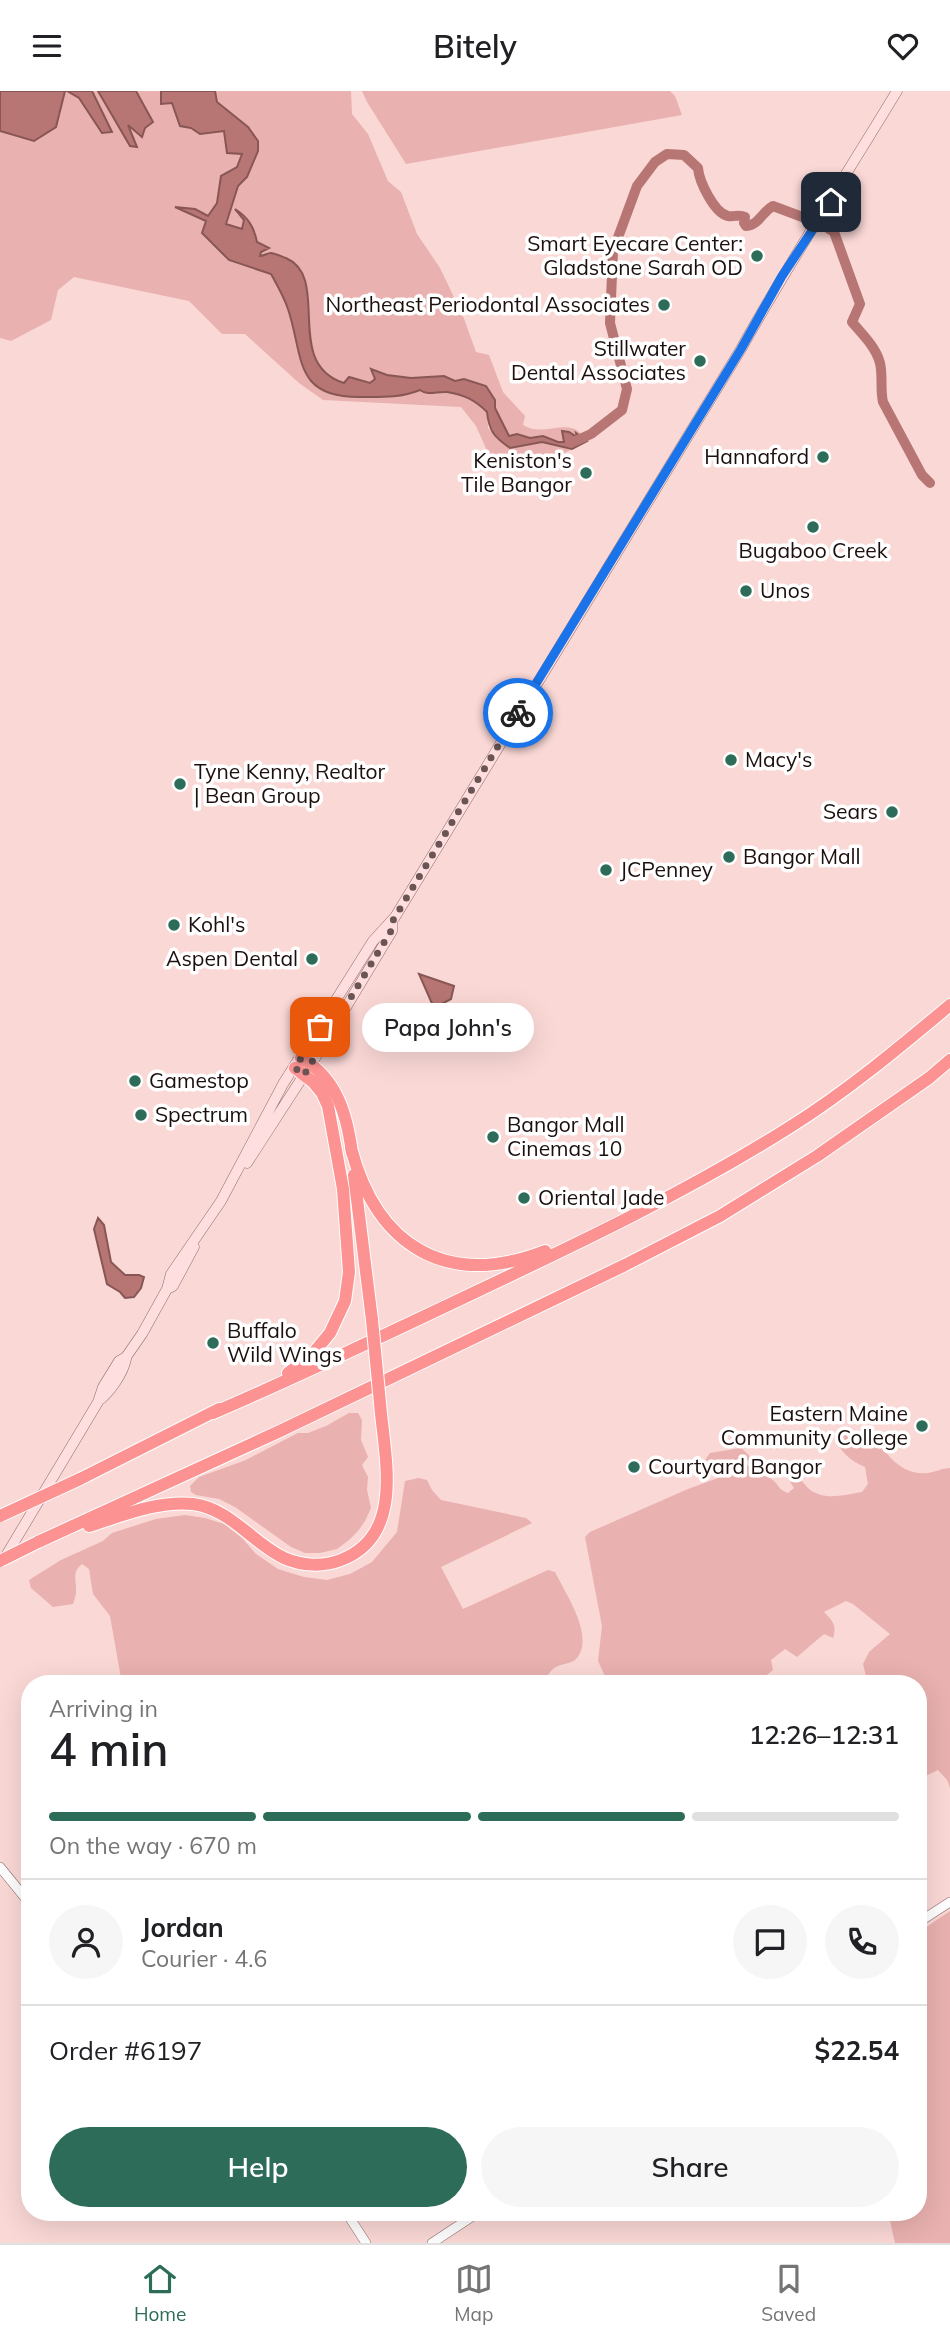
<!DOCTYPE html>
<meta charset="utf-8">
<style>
:root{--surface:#fff;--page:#f6f6f6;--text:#202124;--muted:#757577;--line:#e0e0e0;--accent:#2c6c59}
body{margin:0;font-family:Mulish,sans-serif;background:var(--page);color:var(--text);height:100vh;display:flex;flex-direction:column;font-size:26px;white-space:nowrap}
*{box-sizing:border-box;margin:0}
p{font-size:23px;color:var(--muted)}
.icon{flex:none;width:38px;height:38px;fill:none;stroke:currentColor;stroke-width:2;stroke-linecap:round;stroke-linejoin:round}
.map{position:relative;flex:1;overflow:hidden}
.drawer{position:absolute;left:21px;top:1584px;width:906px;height:546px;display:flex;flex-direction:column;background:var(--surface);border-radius:28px;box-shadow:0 7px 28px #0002}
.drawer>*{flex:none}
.pin{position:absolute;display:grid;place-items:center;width:60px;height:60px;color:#fff;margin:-30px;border-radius:14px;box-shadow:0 4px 10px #0006}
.courier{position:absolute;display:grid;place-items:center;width:70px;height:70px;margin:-35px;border:5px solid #1a73e8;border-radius:50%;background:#fff;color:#222;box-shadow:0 2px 9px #0007}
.bubble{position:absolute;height:49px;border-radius:24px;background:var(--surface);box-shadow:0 7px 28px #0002;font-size:23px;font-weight:600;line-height:49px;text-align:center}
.head em{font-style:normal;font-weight:600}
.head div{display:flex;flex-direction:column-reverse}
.head{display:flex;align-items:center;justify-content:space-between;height:119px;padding:0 28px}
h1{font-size:46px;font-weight:600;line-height:52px}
.bar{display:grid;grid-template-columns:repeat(4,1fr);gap:10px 7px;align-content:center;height:84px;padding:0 28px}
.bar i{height:9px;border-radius:5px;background:var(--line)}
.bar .selected{background:var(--accent)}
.bar p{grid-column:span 4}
.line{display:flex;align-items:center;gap:18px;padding:0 28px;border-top:2px solid var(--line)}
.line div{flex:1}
.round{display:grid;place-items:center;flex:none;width:74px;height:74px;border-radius:37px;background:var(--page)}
.button{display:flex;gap:14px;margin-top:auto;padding:14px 28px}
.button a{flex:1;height:80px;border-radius:42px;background:var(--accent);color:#fff;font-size:28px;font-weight:600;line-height:80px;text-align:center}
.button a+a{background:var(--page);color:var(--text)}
header{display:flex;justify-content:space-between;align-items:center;height:91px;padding:0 28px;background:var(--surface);font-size:32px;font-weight:600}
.tabs{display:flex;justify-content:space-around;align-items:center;height:98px;border-top:2px solid var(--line);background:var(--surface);font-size:19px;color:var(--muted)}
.tabs a{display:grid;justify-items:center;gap:4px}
.tabs .selected{color:var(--accent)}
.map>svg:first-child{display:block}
.green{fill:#e9b1af}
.water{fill:#b77674;stroke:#885755;stroke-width:2}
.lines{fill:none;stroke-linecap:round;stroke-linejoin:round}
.river{stroke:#b77674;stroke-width:10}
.tertiary-casing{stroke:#916c6a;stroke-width:10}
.secondary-casing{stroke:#916c6a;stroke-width:11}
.motorway-casing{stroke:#fff;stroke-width:14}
.tertiary{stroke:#fff;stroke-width:9}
.secondary{stroke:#fedede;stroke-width:10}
.motorway{stroke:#fc9291;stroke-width:12}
.motorway-bridge-casing{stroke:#fff;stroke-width:14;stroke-linecap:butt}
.motorway-bridge{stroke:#fc9291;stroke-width:12}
.done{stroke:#6a5554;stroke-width:7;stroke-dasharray:0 12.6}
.route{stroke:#1a73e8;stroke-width:9}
.poi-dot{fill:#2c6c59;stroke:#fff;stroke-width:2.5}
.labels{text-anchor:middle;stroke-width:7;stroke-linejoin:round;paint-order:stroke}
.poi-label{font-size:21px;fill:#1c0f0e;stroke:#fff;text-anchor:start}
</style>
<header><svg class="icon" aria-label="menu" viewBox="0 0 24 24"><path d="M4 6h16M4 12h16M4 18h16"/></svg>Bitely<svg class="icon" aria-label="heart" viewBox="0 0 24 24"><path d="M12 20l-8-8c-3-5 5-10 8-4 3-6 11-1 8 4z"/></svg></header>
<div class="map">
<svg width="950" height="2152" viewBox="0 0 950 2152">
<rect width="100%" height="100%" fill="#fad8d6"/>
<path class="green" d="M65 0 79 7 102 42 111 41 92 0H98L130 55H136L127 32 145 37 153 31 136 0H161V13L172 12 180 35 191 37 200 43 224 40 242 63 237 76 221 85 217 112 208 126 195 118 179 117 206 130 229 169 271 183C277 194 284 206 288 218 304 266 293 307 361 306 382 306 400 307 420 299 428 305 437 300 447 301 465 304 475 309 487 321L488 337 510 357 542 351 572 358 565 362 520 374 488 362 476 335 461 316 323 309 299 292 245 243H222L189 210 74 186 58 199 51 229 11 250 0 247V40L34 50 56 36Z
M215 0H351L352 23 368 43 388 90 401 101 417 143 440 177 463 225 476 261 489 264 503 301 525 325 523 334C543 347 569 325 583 345L577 347 572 343 563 341 565 351H558L543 345 530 347 517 343 509 345 495 317V309L444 285 411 287 387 284 372 278 375 288 370 292 349 286 344 292C307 279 308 236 308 203L260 165 255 142 245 124 236 122 244 129 242 139 226 133 238 95 247 86 255 48 247 36 217 11Z
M362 0H670L675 5 682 24 406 73 367 11Z
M349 1322H358L362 1329 361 1349 368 1366 362 1374 368 1386 367 1399 371 1417 365 1430 358 1440 349 1449 337 1458 320 1462H305L291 1456 235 1416 219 1408 196 1404 191 1401 190 1395 199 1386 246 1369 298 1342H308L326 1335Z
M844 1342 864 1350 875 1348C889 1366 903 1385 928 1382 936 1381 942 1377 950 1377V1697L947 1689 938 1679 919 1688V1592H873L866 1585 863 1573 869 1561 890 1543 853 1513 846 1510 824 1521C833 1530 837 1535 833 1547L824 1543 797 1566 785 1558 771 1569 773 1579 757 1592H608L598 1570 602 1535 585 1446 590 1441 688 1398 718 1387 722 1379 705 1369 710 1362 741 1357 752 1367 745 1371C753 1383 765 1382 775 1391 780 1397 780 1399 788 1402L794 1397 789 1389 790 1380C798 1385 801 1389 807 1396 822 1411 844 1404 862 1401L868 1393 865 1376C849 1369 840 1361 834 1344Z
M419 1387 427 1389 432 1399 441 1409 526 1427 532 1432 441 1476 463 1518 548 1479 555 1481C565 1502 596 1546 576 1568 570 1574 558 1572 552 1579 548 1583 545 1588 542 1592H96L121 1587 110 1525 93 1503 89 1478 82 1473C71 1482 77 1489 76 1501 76 1505 74 1509 73 1513L53 1516 31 1497 29 1489 61 1469 103 1450 112 1442 156 1428 185 1424 205 1427 224 1433 242 1447 256 1463 278 1478 304 1486 327 1489 350 1483 372 1471 397 1441 405 1390Z
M950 1820V2152H895L888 2121H919V1841Z"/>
<path class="water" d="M0 0H65L56 36 34 50 0 40Z
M67 0H92L112 41 102 42 79 7Z
M98 0H136L153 31 145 37 142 46 128 34 137 56 130 55Z
M161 0H215L217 11 248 36 258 50V60L247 86 238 95 226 133 242 138 244 129 235 118C248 126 254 136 257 151L269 157 261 161 260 165C264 165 267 162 271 162 274 162 283 166 286 167 332 187 282 272 344 292L349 286 370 292 375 288 371 278 387 284 411 287 444 285 455 290 464 288 486 295 495 309V317L509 345 517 343 530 347 543 345 558 351H564L562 340 569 341 577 346 576 342 587 350 572 358 542 351 510 357C494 346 489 340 487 321 475 309 465 304 447 301 437 300 428 305 420 299 400 307 382 306 361 306 293 307 304 266 288 218 284 206 277 194 271 183L229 169 202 142 206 130 175 116 195 118 208 125 217 112 221 85 237 76 242 63 227 62 224 40 200 43 191 37 180 35 172 12 161 13Z
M419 883 454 895 451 908 434 917Z
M98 1127 104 1134 111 1171 125 1184H139L144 1186 141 1197 134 1206 125 1207 120 1201 107 1193 94 1138Z"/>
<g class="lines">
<path class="river" d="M829 138 834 141 860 213 852 231C862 243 876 256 880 272 883 284 880 298 883 311L922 384 930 392
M571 352 591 343 622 319 627 298 610 232 613 160 637 95 655 71 667 63 684 64 698 77C699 90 714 122 728 125 735 126 739 123 745 126L744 132 746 135C759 134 762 121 773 115L805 127"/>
<defs>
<path id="tertiary" d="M0 1776 30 1813
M919 1831 950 1811
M346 2121 366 2152
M432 2152 479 2121"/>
<path id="secondary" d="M247 1072 322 956 392 840V831
M167 1198 173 1195 194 1156
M101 1308C112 1298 123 1282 126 1268
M4 1468 98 1311 103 1296 119 1270 126 1266 142 1243 167 1198 171 1183 221 1110 283 993 373 850 395 826 741 258C790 170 845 86 897 0"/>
<path id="motorway" d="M301 967C337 987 347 1024 352 1062
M351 1057C377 1156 447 1198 545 1160
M354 1084 372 1229
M288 1282 311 1265 330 1242 345 1210 349 1181 343 1098 328 1015 322 1002 313 991 295 977
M213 1322C299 1285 383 1245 467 1205 577 1153 687 1101 790 1036 846 1001 900 956 950 914
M80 1388 219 1318
M89 1435C121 1425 159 1409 193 1413 231 1418 251 1451 284 1467 302 1475 323 1476 341 1469 406 1444 384 1365 380 1312
M38 1451 280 1340 625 1174 720 1125 817 1065 929 987 950 969"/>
</defs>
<use href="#tertiary" class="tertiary-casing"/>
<use href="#secondary" class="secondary-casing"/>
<use href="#motorway" class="motorway-casing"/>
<use href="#tertiary" class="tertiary"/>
<use href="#secondary" class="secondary"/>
<use href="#motorway" class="motorway"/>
<defs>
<path id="motorway-bridge" d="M372 1229 380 1312
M0 1425 80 1388
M0 1470 38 1451"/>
</defs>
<use href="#motorway-bridge" class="motorway-bridge-casing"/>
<use href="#motorway-bridge" class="motorway-bridge"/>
</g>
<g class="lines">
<path class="done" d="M320 936 295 977 304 984 391 840 392 831 518 622"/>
<path class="route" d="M518 622 741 258 782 185 831 111"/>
</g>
<g class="poi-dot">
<circle cx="757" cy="165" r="7"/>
<circle cx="664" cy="214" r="7"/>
<circle cx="700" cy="270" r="7"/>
<circle cx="823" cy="366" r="7"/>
<circle cx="586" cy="382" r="7"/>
<circle cx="813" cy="436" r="7"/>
<circle cx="746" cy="500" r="7"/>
<circle cx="731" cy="669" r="7"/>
<circle cx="180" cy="693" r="7"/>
<circle cx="892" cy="721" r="7"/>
<circle cx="729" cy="766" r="7"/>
<circle cx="606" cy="779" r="7"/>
<circle cx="174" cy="834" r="7"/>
<circle cx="312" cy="868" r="7"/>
<circle cx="135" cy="990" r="7"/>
<circle cx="141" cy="1024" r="7"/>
<circle cx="493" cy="1046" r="7"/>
<circle cx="524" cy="1107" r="7"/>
<circle cx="213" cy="1252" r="7"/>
<circle cx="922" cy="1335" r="7"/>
<circle cx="634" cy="1376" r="7"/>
</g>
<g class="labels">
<g class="poi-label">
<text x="743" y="160" text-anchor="end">Smart Eyecare Center:<tspan x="743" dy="24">Gladstone Sarah OD</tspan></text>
<text x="650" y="221" text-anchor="end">Northeast Periodontal Associates</text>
<text x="686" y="265" text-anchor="end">Stillwater<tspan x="686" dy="24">Dental Associates</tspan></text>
<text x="809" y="373" text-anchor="end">Hannaford</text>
<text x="572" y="377" text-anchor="end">Keniston's<tspan x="572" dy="24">Tile Bangor</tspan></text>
<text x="813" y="467" text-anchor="middle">Bugaboo Creek</text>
<text x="760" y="507">Unos</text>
<text x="745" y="676">Macy's</text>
<text x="194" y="688">Tyne Kenny, Realtor<tspan x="194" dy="24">| Bean Group</tspan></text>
<text x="878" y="728" text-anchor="end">Sears</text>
<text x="743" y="773">Bangor Mall</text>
<text x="620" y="786">JCPenney</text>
<text x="188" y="841">Kohl's</text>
<text x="298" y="875" text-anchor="end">Aspen Dental</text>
<text x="149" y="997">Gamestop</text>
<text x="155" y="1031">Spectrum</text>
<text x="507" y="1041">Bangor Mall<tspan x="507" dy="24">Cinemas 10</tspan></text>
<text x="538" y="1114">Oriental Jade</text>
<text x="227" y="1247">Buffalo<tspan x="227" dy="24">Wild Wings</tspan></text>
<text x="908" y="1330" text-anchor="end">Eastern Maine<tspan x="908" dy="24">Community College</tspan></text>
<text x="648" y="1383">Courtyard Bangor</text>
</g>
</g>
</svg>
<div class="pin" style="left:320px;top:936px;background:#ea580c"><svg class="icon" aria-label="bag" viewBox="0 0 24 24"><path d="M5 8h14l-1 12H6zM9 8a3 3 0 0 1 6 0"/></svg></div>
<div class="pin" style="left:831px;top:111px;background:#1f2937"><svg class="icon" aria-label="home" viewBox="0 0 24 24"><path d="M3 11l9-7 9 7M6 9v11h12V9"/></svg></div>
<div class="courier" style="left:518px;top:622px"><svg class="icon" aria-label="bike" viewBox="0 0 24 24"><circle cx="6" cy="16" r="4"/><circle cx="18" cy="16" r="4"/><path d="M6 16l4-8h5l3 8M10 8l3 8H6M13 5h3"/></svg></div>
<div class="bubble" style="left:362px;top:912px;width:172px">Papa John's</div>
<section class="drawer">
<div class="head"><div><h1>4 min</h1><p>Arriving in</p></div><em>12:26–12:31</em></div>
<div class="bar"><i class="selected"></i><i class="selected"></i><i class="selected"></i><i></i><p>On the way · 670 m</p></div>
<div class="line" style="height:126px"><a class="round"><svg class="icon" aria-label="person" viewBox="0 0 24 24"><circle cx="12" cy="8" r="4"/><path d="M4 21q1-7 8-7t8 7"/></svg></a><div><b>Jordan</b><p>Courier · 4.6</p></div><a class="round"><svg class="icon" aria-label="chat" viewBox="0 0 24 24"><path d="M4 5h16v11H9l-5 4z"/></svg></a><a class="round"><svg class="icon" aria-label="phone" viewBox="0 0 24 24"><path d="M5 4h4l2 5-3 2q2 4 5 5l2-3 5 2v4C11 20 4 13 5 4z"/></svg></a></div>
<div class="line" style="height:91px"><div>Order #6197</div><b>$22.54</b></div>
<div class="button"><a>Help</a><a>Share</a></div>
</section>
</div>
<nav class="tabs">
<a class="selected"><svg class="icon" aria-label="home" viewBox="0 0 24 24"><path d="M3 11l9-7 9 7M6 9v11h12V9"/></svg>Home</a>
<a><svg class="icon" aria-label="map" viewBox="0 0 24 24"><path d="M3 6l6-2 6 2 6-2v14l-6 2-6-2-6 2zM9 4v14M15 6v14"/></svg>Map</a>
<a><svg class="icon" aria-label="saved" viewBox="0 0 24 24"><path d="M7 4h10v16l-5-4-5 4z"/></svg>Saved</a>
</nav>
